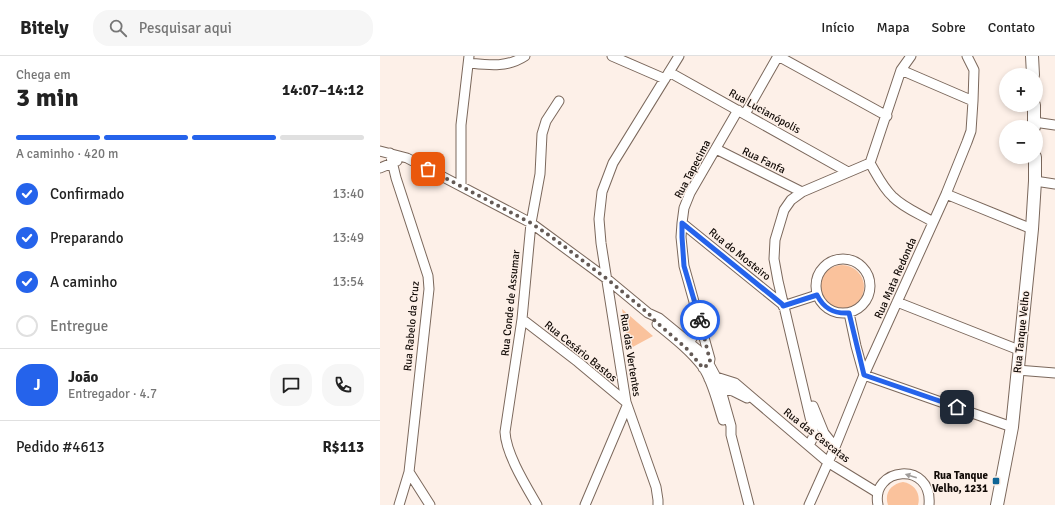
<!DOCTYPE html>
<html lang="pt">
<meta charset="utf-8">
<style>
:root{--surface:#fff;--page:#f6f6f6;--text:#222;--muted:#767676;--line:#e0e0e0;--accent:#2563eb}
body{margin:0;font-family:Signika,sans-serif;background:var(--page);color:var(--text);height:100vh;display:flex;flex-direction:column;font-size:15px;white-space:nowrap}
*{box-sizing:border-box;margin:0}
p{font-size:13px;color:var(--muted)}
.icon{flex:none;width:22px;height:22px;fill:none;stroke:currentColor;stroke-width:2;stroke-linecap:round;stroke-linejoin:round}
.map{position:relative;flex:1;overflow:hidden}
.details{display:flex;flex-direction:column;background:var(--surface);width:380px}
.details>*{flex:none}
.tools{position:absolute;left:619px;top:12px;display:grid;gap:8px}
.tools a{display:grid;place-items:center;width:44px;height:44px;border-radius:50%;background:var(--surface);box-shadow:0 2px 6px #0003;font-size:20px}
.pin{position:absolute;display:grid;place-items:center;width:34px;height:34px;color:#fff;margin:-17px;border-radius:8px;box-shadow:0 2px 6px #0006}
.courier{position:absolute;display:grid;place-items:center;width:40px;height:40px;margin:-20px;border:3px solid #2563eb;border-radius:50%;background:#fff;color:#222;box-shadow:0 1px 5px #0007}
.summary em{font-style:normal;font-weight:800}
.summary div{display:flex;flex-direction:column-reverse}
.summary{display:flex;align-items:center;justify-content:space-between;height:68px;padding:0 16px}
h1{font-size:26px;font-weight:800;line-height:30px}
.bar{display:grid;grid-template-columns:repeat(4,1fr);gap:6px 4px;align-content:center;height:48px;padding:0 16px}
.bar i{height:5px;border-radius:3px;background:var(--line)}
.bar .on{background:var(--accent)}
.bar p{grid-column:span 4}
.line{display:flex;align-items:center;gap:10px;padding:0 16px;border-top:1px solid var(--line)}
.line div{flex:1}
.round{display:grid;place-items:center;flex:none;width:42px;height:42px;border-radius:16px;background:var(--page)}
ol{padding:0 16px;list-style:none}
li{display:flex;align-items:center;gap:12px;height:44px}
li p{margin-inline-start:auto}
li .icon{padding:4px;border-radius:50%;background:var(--accent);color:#fff;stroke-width:4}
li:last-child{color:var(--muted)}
li i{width:22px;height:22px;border:2px solid var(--line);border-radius:50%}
header{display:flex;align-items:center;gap:24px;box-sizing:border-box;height:56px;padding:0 20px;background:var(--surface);border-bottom:1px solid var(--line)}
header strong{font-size:19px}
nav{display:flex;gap:22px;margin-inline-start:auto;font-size:14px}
.search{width:280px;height:36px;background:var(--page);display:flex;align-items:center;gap:10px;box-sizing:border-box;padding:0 14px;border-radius:16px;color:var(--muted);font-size:15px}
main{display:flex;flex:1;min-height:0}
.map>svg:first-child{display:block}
.green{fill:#fac29c}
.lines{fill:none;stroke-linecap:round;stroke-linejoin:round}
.street-casing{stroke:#7b685c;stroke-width:11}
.secondary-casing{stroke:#7b685c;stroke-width:14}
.street{stroke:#fff;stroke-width:9}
.secondary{stroke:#fff;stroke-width:12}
.oneway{fill:#a09d9b}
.done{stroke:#645a55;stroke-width:4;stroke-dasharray:0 7.2}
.route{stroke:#2563eb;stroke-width:5}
.poi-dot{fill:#0e6596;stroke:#fdf0e8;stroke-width:1.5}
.labels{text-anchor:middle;stroke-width:3;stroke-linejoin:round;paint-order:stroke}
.street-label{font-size:11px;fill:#110a06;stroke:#fdf0e8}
.poi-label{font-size:11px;font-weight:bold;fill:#110a06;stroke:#fdf0e8;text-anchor:end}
</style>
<header>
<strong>Bitely</strong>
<div class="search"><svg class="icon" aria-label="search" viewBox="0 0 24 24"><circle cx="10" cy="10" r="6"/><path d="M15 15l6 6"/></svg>Pesquisar aqui</div>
<nav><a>Início</a><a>Mapa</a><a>Sobre</a><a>Contato</a></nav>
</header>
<main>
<section class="details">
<div class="summary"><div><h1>3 min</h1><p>Chega em</p></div><em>14:07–14:12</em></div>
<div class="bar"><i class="on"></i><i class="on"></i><i class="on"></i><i></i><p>A caminho · 420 m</p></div>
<ol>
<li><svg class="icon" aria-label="check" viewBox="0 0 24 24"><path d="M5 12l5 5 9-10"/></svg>Confirmado<p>13:40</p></li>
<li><svg class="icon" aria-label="check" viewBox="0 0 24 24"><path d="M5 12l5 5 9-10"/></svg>Preparando<p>13:49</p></li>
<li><svg class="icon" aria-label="check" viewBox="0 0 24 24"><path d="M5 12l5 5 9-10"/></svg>A caminho<p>13:54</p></li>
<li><i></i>Entregue</li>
</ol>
<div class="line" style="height:72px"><b class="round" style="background:var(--accent);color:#fff">J</b><div><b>João</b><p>Entregador · 4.7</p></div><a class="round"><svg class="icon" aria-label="chat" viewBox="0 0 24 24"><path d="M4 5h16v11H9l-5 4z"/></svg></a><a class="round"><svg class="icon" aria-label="phone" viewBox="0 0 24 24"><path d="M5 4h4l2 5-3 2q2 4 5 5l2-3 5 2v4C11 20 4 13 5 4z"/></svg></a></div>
<div class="line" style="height:52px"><div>Pedido #4613</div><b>R$113</b></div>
</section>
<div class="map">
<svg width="675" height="449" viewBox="0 0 675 449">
<rect width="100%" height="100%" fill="#fdf0e8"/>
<path class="green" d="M440 231a22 22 0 1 1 44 0a22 22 0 1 1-44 0Z
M242 253 273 280 249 293Z
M523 426C535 428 541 438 538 449H508C504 437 511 428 523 426Z"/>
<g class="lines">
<defs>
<path id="street" d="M232 0 285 23
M398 0 507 60
M89 7C108 9 127 12 145 0
M521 14 593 45
M289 16 468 116
M365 58 398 0
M654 66 675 69
M336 93 422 136
M0 95 27 102 151 167 227 223 268 257 279 262 318 294 329 308 336 321 340 331 351 370V379L369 449
M10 97 16 122 48 220 49 233 29 416 19 449
M490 107C497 119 503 132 513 141 524 152 540 158 553 166
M0 112 17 105
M655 125 675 128
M81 130V69L89 0
M566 138 652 173
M302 167 402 248
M436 230a27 27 0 1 1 54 0a27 27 0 1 1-54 0Z
M517 246 639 294
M403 250 437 239
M469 257 476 290 484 319 632 371
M142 263 198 306 246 346
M277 268C293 281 310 294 323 311 333 326 337 346 343 364
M307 291 316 275 318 263
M323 312 329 308 330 303 304 210 301 181 302 167 304 152 310 137 358 54
M637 314 675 317
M329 323 336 321 355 327 449 407 498 437
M336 331 353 335 367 342
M433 350 444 377 455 391
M429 390 434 379 433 374 398 225 394 203 395 184 404 154 411 144 422 136 490 107 521 14 531 0
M29 416 50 449
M157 449C146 430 126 398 125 376L142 263 151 167 160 118 162 78 166 65 179 45
M205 449 247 350
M278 449V444L276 431 246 346 221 187 219 163 222 136 233 107 299 0
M429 449 455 391 484 319 566 138 587 86 591 75 593 45 594 14 587 0
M498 449C490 411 553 404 549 449"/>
<path id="secondary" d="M652 0 653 19
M654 49V71
M617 449 632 371 652 173 655 125V101"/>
</defs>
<use href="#street" class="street-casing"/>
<use href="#secondary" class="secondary-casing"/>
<use href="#street" class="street"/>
<use href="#secondary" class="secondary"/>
</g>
<defs><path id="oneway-solid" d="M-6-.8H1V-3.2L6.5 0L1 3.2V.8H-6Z"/></defs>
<use class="oneway" href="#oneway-solid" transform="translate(531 420) rotate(-163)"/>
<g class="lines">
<path class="done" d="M48 113 151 167 173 182 227 223 268 257 276 266 306 292 323 312 329 308 330 305 320 264"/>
<path class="route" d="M320 264 304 210 302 181V167L402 248 403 250 437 239C444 253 454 258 469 257L484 319 577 351"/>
</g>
<rect class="poi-dot" x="612" y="421" width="8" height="8" rx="2"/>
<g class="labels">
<g class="street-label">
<text transform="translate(385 55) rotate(29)" y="4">Rua Lucianópolis</text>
<text transform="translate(384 104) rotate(26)" y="4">Rua Fanfa</text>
<text transform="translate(312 113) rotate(-62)" y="4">Rua Tapecima</text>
<text transform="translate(360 198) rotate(39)" y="4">Rua do Mosteiro</text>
<text transform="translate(515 222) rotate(-66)" y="4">Rua Mata Redonda</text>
<text transform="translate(130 247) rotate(-84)" y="4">Rua Conde de Assumar</text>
<text transform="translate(31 270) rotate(-85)" y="4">Rua Rabelo da Cruz</text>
<text transform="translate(641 276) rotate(-84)" y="4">Rua Tanque Velho</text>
<text transform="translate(201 295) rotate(39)" y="4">Rua Cesário Bastos</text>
<text transform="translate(251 299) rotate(81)" y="4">Rua das Vertentes</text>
<text transform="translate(437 379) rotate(38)" y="4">Rua das Cascatas</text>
</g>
<g class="poi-label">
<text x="608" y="423">Rua Tanque<tspan x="608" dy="13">Velho, 1231</tspan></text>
</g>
</g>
</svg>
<div class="tools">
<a>+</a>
<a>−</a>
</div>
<div class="pin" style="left:48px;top:113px;background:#ea580c"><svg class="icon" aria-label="bag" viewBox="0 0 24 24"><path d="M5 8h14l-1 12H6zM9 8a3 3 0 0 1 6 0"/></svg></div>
<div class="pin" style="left:577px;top:351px;background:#1f2937"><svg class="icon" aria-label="home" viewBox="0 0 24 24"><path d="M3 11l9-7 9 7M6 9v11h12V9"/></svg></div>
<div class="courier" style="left:320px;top:264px"><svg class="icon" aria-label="bike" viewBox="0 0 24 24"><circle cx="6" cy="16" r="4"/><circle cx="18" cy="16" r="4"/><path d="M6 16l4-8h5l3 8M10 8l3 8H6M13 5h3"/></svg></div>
</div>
</main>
